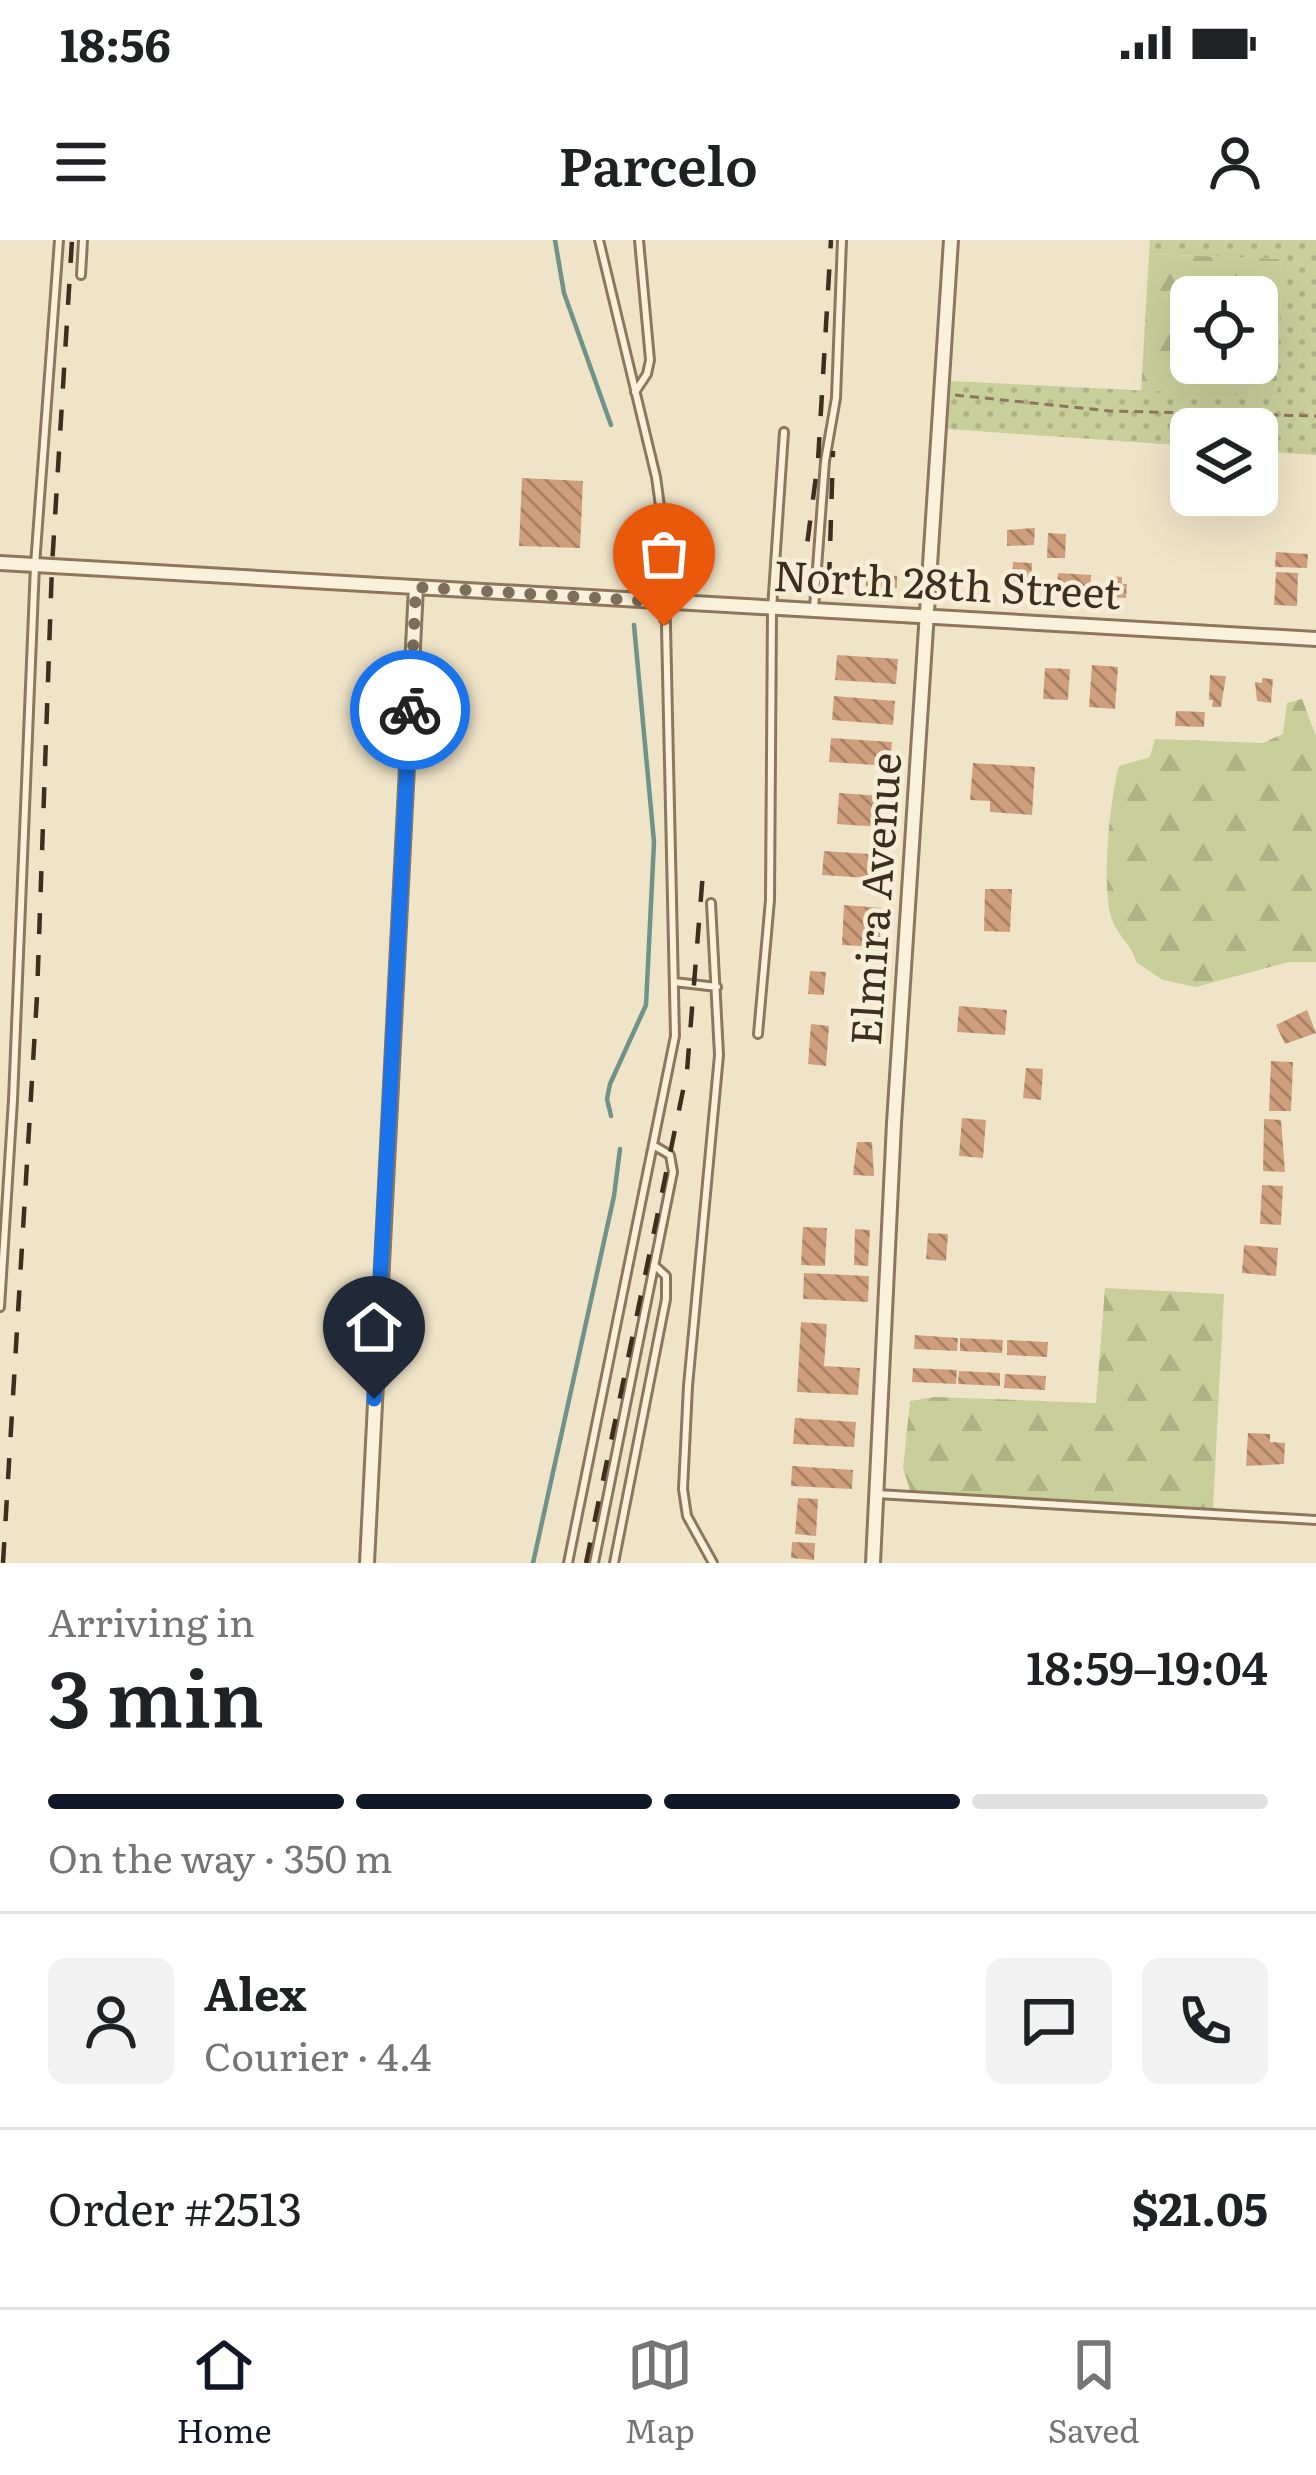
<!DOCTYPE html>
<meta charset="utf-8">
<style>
:root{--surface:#fff;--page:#f2f2f2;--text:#202124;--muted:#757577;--line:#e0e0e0;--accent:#111827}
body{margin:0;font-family:Literata,serif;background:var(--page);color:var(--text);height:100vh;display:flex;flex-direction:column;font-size:45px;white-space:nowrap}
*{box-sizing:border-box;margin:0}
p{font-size:39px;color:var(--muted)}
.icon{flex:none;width:66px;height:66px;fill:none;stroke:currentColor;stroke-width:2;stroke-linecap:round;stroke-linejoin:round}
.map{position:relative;height:1323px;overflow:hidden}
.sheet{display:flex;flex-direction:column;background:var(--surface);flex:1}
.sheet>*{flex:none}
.fabs{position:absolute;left:1170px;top:36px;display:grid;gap:24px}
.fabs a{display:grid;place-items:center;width:108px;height:108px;border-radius:18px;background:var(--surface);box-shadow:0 12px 48px #0002;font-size:60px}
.pin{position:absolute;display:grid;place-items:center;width:102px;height:102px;color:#fff;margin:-123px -51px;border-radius:50% 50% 50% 0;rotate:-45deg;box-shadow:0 0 12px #0007}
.pin .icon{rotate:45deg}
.courier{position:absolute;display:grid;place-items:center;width:120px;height:120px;margin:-60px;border:9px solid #1a73e8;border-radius:50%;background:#fff;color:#222;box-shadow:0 3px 15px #0007}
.overview em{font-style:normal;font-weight:600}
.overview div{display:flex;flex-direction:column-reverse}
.overview{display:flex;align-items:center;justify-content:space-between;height:204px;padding:0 48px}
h1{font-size:78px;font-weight:600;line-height:90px}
.bar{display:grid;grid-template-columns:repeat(4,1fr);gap:18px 12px;align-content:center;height:144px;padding:0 48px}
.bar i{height:15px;border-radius:9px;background:var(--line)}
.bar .active{background:var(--accent)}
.bar p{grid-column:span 4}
.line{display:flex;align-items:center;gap:30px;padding:0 48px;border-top:3px solid var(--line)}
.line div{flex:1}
.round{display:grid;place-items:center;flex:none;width:126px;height:126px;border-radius:18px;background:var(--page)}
.status{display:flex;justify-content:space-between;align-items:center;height:84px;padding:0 60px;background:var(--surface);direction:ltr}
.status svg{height:33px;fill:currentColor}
header{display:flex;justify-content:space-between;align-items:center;height:156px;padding:0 48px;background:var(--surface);font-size:54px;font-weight:600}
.dock{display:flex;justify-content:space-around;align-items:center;height:168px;border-top:3px solid var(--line);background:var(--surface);font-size:33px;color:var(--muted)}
.dock a{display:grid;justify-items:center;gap:6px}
.dock .active{color:var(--accent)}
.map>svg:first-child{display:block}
.forest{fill:url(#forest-firs);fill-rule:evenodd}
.park{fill:url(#park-dots)}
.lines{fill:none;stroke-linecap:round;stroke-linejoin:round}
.stream{stroke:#6f938a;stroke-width:4.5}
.building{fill:url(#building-back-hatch)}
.lane-casing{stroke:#8d765c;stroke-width:12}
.street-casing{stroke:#8d765c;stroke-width:18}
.path{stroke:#8d765c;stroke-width:3;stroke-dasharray:9 6;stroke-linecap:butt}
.lane{stroke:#faf1dc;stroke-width:6}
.street{stroke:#faf1dc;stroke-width:12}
.rail{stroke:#3d2e20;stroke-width:4.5;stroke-dasharray:21 21;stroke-linecap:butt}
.done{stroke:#7c6e5b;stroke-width:12;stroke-dasharray:0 21.6}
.route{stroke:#1a73e8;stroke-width:15}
.labels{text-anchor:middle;stroke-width:9;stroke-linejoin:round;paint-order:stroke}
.street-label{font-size:42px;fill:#3d2e20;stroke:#f7eed8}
</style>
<div class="status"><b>18:56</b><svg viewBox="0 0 49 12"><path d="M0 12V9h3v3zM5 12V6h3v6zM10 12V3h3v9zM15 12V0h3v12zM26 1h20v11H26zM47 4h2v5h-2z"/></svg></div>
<header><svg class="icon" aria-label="menu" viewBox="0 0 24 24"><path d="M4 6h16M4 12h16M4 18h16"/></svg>Parcelo<svg class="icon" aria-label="person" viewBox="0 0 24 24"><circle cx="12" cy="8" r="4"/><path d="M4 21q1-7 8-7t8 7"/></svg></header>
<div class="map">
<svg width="1316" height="1323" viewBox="0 0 1316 1323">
<defs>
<pattern id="forest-firs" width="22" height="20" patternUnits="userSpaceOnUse" patternTransform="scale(3)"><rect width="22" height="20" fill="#c9cf9b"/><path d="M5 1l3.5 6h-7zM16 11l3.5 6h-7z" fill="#aeb285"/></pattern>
<pattern id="park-dots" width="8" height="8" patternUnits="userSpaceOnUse" patternTransform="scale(3)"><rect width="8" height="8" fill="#c9cf9b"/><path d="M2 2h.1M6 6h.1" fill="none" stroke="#aeb285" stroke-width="1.8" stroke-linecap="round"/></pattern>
<pattern id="building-back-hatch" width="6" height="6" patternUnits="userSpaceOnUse" patternTransform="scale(3)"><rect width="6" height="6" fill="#cf9f7d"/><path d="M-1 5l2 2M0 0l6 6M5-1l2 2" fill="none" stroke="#a98266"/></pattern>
</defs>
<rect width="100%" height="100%" fill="#f0e4c8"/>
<path class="forest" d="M1149 14 1282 19 1277 157 1141 152ZM1191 57H1257V123H1191Z
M1302 459 1316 496V722H1289L1196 747 1163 740 1137 723C1130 703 1120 698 1113 682 1100 655 1110 556 1119 526L1150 517 1155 499 1263 503 1283 494 1287 463Z
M1105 1048 1224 1054 1213 1269 912 1256 903 1228 910 1161 935 1157 1096 1163Z"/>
<path class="park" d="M1150 0H1316V215L1257 211V189H1191V206L948 189 951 141 1277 157 1282 19 1149 14Z"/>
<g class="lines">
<path class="stream" d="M555 0 564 53 611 185
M611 876 607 859 610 844 646 765 654 602 634 385
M533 1323 614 956 620 909"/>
</g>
<path class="building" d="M522 238 583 241 580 308 519 306Z
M1035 288 1034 305 1007 306V290Z
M1048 293 1066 294 1065 318H1047Z
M1276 312 1308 314 1307 328 1275 327Z
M1013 322 1032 323 1031 347 1012 346Z
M1276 332 1298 333 1297 366 1274 365Z
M1058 333 1091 335 1090 352 1057 351Z
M866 334 897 336V348L866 346Z
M1108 336 1122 337V344H1127L1126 358 1107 357Z
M837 415 898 419 896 444 835 440Z
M1092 425 1118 427 1115 469 1089 467Z
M1045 428 1070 429 1068 460 1043 459Z
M1210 435 1226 436 1221 467H1212L1213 460H1209Z
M1262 438 1273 439 1271 463 1257 461 1255 442 1262 443Z
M834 456 895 461 893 485 832 480Z
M1176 471 1205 472 1204 487 1175 486Z
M831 498 892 502 890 526 829 522Z
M973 523 1035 527 1032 575 990 572V561L970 560Z
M839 553 882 556 880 587 837 584Z
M824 611 884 615 883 639 822 635Z
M985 649H1012L1010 692 984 691Z
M844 665 882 668 879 707 842 705Z
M810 731 826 732 824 755 808 754Z
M959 766 1007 770 1005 795 957 792Z
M1307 770 1316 793 1285 804 1276 785Z
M811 784 829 786 826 826 808 824Z
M1271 821 1293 822 1291 871H1269Z
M1026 828 1043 829 1041 860 1023 858Z
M962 878 986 880 983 918 959 916Z
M1264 879 1281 880 1285 932 1263 931Z
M857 902H872L874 936 853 935Z
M1262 945 1283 946 1281 985 1260 984Z
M803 987 827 988 825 1026 801 1025Z
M855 989 870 990 868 1026 854 1025Z
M928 993 948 994 946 1021 926 1019Z
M1244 1005 1278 1008 1276 1036 1242 1033Z
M804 1033 869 1036 868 1062 803 1059Z
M801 1082 827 1084 824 1126 860 1128 858 1155 797 1152Z
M915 1095 958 1098 957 1111 914 1109Z
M960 1098 1003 1100 1002 1113 960 1111Z
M1007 1100 1048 1102 1047 1117 1007 1115Z
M913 1128 957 1130 956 1144 912 1142Z
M959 1131 1000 1133V1146L958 1144Z
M1005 1134 1046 1136 1045 1150 1004 1148Z
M795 1178 856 1182 854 1207 793 1204Z
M1248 1193 1270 1194V1202L1285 1203 1284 1224 1246 1226Z
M792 1226 853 1230 852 1249 791 1246Z
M798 1258 818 1259 816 1296 795 1294Z
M792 1302 815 1303 814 1320 791 1318Z"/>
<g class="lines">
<defs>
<path id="lane" d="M81 35 83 0
M635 152 647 134 650 120 639 0
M814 368 825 221 836 158 842 0
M711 663 719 815 688 1146 683 1249 687 1276 713 1323
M674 742 717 747
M758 794 770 660 772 369 784 192
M0 1067 13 860 35 325 59 0
M877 1254 1316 1280
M568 1323 675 796 664 295 656 237 599 0
M594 1323 673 932 670 915 653 905
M614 1323 666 1059V1036L654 1025"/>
<path id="street" d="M0 323 1316 399
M367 1323 416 347
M873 1323 894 883 951 0"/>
</defs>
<use href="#lane" class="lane-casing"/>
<use href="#street" class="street-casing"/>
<path class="path" d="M955 155 1110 171 1316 176"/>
<use href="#lane" class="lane"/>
<use href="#street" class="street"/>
<path class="rail" d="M802 343 818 221 831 0
M829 343 833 211
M3 1323 37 756 52 326 72 0
M586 1323 687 831 703 632"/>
</g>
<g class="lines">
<path class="done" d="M410 470 416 347 664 362V386"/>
<path class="route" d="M374 1159 410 470"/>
</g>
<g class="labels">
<g class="street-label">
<text transform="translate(947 345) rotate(3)" y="15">North 28th Street</text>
<text transform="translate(876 659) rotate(-86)" y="15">Elmira Avenue</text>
</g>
</g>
</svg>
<div class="fabs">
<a><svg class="icon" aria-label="locate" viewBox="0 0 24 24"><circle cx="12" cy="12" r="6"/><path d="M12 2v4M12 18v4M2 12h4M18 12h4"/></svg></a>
<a><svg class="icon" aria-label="layers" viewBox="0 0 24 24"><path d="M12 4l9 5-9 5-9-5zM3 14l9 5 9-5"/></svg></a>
</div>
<div class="pin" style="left:664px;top:386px;background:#ea580c"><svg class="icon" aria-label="bag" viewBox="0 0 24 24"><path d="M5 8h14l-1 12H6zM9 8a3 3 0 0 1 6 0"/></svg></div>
<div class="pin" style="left:374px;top:1159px;background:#1f2937"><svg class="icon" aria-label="home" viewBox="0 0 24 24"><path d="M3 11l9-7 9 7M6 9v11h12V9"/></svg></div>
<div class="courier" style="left:410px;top:470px"><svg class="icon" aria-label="bike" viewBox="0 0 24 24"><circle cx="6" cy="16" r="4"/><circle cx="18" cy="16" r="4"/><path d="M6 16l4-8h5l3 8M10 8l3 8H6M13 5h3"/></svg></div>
</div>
<section class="sheet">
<div class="overview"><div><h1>3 min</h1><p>Arriving in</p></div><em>18:59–19:04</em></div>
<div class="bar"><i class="active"></i><i class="active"></i><i class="active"></i><i></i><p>On the way · 350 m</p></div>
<div class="line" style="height:216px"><a class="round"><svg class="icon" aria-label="person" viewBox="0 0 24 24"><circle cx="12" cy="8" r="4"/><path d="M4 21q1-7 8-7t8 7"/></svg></a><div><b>Alex</b><p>Courier · 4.4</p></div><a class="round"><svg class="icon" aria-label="chat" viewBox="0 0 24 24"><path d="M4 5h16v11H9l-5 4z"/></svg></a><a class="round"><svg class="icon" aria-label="phone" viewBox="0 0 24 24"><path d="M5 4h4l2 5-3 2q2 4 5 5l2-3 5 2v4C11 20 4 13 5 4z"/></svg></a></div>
<div class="line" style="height:156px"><div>Order #2513</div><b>$21.05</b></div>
</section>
<nav class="dock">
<a class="active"><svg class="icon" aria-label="home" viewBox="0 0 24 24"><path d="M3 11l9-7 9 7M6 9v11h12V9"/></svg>Home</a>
<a><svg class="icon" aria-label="map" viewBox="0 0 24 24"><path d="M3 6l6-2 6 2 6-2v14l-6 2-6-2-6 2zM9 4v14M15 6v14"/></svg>Map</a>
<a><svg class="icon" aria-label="saved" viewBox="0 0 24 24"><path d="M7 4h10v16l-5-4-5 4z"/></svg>Saved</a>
</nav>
